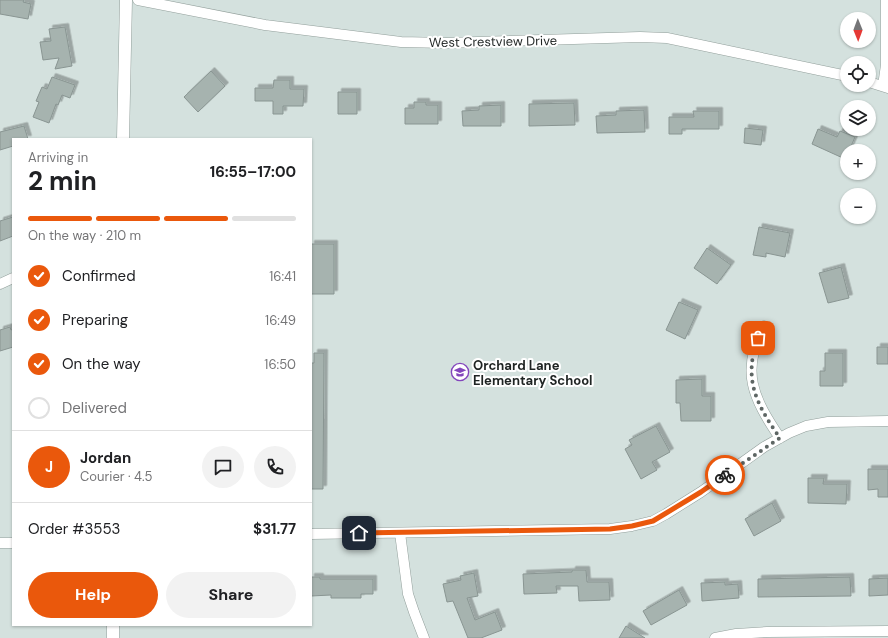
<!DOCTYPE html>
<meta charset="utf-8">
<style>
:root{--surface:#fff;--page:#f2f2f2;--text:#202124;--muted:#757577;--line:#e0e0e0;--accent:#ea580c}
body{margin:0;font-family:"DM Sans",sans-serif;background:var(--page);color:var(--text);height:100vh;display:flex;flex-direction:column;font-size:15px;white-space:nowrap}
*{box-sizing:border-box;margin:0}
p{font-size:13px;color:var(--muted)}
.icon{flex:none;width:22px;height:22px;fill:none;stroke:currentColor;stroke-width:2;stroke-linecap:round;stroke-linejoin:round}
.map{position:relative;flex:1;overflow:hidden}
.panel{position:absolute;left:12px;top:138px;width:300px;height:488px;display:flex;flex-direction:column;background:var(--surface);border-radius:0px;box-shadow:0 1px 3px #0004}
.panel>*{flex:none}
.needle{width:26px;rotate:179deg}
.controls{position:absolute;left:840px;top:12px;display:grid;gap:8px}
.controls a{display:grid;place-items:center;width:36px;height:36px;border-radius:50%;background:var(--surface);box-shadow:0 1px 3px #0004;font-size:20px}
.pin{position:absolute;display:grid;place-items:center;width:34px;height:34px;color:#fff;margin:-17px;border-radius:8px;box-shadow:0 2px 6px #0006}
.courier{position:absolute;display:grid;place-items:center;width:40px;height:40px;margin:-20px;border:3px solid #ea580c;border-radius:50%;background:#fff;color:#222;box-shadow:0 1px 5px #0007}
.head em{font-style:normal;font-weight:700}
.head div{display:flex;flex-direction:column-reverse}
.head{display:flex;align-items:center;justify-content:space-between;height:68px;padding:0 16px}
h1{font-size:26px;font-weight:700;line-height:30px}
.bar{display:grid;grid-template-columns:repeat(4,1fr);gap:6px 4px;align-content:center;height:48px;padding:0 16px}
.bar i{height:5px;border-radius:3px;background:var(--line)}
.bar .on{background:var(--accent)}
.bar p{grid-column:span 4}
.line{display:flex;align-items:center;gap:10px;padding:0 16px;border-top:1px solid var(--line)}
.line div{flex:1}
.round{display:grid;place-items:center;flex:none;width:42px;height:42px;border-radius:21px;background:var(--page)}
ol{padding:0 16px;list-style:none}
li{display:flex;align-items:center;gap:12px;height:44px}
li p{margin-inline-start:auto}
li .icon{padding:4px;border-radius:50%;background:var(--accent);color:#fff;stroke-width:4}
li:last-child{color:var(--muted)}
li i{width:22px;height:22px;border:2px solid var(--line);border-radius:50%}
.primary-button{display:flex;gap:8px;margin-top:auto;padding:8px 16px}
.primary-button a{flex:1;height:46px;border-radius:24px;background:var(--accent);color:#fff;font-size:16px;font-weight:700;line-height:46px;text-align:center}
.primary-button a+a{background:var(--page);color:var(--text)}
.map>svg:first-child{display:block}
.building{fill:#a6b3af;stroke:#899592;filter:url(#shadow)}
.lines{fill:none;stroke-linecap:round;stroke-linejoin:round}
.minor-casing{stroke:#929f9b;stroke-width:11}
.tertiary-casing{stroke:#929f9b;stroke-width:13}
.minor{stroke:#fff;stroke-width:10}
.tertiary{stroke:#fff;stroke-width:12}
.done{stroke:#5e6664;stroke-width:4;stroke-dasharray:0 7.2}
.route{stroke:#ea580c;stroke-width:5}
.labels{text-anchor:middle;stroke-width:4;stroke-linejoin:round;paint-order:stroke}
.street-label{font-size:13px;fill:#1f2423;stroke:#fff}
.poi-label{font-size:13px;font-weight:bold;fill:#1f2423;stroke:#fff;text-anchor:start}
</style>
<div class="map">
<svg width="888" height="638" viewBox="0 0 888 638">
<defs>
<filter id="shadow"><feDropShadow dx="3.5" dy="-3.5" stdDeviation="0" flood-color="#0004"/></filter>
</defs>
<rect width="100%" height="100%" fill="#d4e1de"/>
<path class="building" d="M0 0H24L23 2 31 4 28 19 0 14Z
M65 27 72 66 55 69 59 58 43 60 40 42 51 41 49 29Z
M211 71 225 86 198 112 184 97Z
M52 77 75 85 70 98 62 95 58 105 56 104 49 123 33 117 39 102 36 101 42 87 47 89Z
M274 80H290V89H304L303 106H283V114H273V101H255V88H273Z
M338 92H357V114H338Z
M414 102H426V105H438V124H405V108H414Z
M574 103 575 125 529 126V104Z
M501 105V126H463L462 111 479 110V106Z
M644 110 645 132 597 133 596 116 616 115V111Z
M693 111H719V129H682V134H669V117H694Z
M24 126 28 139H13V146L0 150V132Z
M745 128 763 130 761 145 744 143Z
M818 129 837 137 840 131 855 137 849 151H847L845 159 812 144Z
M13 217V236L0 241V221Z
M759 227 790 233 785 257 766 253V257L753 255Z
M311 244H334V294H311Z
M707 248 731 265 717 284 694 268Z
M841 267 849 298 828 303 819 273Z
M679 302 698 310 685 339 666 330Z
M10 327 11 330 13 329V347L0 351V330Z
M877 347H888V364H877Z
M314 353H324L323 489H311V363H314Z
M825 353H843V386H820V371H825Z
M702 379V396H711V421H681L680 403H676V380Z
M656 426 670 452 652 462 657 470 641 479 625 449 632 445 629 440Z
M868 469H888V497H878V489L868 490Z
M808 478H824L823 484H847L846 504 808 503Z
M772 503 781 521 754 536 745 519Z
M572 570H586L587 582H609L610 600 579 601 578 586H556L557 593 524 594 523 574 572 572Z
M474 573 478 596 467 598 475 620 495 612 502 630 481 638H468L453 601 447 602 443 584 461 580 460 576Z
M311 577H320V579H373V594H361V598H331V595L311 596Z
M850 577 851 596 758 597V579Z
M888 578V595L869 596V579Z
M725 582V585L738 584 739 598 702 601 701 583Z
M679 590 687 605 651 625 643 611Z
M626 626 637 633 645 638H619Z"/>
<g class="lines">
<defs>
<path id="minor" d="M138 0 265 25 401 42 446 43 640 37 667 38 847 76
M869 82 888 88
M883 86 886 65V0
M0 284 13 278
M764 326C740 371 753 398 780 438
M400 533 408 594 414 612 424 638
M311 534 610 529 632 526 653 521 666 514 701 492 764 447 789 433 806 426 828 422 888 421
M0 543H13
M715 638 736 634 767 632 888 631"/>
<path id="tertiary" d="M123 139 126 0
M113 638V625"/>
</defs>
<use href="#minor" class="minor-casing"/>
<use href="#tertiary" class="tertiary-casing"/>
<use href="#minor" class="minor"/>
<use href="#tertiary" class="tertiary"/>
</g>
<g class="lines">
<path class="done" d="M725 475 780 438C756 404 743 379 758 338"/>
<path class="route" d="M359 533 610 529 632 526 653 521 701 492 725 475"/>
</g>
<defs>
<symbol id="school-ring" viewBox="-11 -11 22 22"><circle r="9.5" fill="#fff" stroke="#8346bc" stroke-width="1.5"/><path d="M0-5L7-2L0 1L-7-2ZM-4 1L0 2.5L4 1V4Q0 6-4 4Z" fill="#8346bc"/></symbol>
</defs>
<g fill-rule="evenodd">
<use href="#school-ring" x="450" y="362" width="20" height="20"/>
</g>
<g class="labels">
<g class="street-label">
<text transform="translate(493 41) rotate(-1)" y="5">West Crestview Drive</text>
</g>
<g class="poi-label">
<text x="473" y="370">Orchard Lane<tspan x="473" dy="15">Elementary School</tspan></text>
</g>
</g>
</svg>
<div class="controls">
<a><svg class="needle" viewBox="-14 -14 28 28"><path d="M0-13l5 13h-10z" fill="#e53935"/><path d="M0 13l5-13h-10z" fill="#757577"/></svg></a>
<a><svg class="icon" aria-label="locate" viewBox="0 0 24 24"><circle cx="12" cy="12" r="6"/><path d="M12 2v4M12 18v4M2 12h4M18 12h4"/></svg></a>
<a><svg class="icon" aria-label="layers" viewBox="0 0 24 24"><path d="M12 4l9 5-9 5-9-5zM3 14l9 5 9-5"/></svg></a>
<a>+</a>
<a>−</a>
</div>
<div class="pin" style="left:758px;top:338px;background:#ea580c"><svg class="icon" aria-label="bag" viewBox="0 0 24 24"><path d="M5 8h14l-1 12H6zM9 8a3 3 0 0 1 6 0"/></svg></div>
<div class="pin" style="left:359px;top:533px;background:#1f2937"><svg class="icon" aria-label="home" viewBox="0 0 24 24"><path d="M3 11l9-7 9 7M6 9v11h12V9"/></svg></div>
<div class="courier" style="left:725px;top:475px"><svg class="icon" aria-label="bike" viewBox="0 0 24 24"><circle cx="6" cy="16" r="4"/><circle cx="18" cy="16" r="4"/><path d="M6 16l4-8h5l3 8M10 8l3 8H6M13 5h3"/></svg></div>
<section class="panel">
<div class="head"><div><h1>2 min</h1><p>Arriving in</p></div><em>16:55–17:00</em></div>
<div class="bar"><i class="on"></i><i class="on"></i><i class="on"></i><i></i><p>On the way · 210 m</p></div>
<ol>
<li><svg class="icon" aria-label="check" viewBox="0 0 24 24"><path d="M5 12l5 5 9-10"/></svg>Confirmed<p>16:41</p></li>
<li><svg class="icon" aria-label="check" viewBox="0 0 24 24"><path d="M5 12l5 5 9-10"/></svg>Preparing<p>16:49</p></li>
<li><svg class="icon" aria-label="check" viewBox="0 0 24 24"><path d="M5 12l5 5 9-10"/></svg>On the way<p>16:50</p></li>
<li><i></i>Delivered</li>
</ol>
<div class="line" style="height:72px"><b class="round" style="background:var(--accent);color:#fff">J</b><div><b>Jordan</b><p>Courier · 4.5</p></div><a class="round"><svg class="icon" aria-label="chat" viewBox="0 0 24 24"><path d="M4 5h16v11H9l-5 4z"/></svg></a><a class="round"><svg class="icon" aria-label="phone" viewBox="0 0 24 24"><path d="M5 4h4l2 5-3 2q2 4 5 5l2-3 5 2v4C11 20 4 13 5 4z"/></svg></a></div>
<div class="line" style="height:52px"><div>Order #3553</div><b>$31.77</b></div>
<div class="primary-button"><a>Help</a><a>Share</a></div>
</section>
</div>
